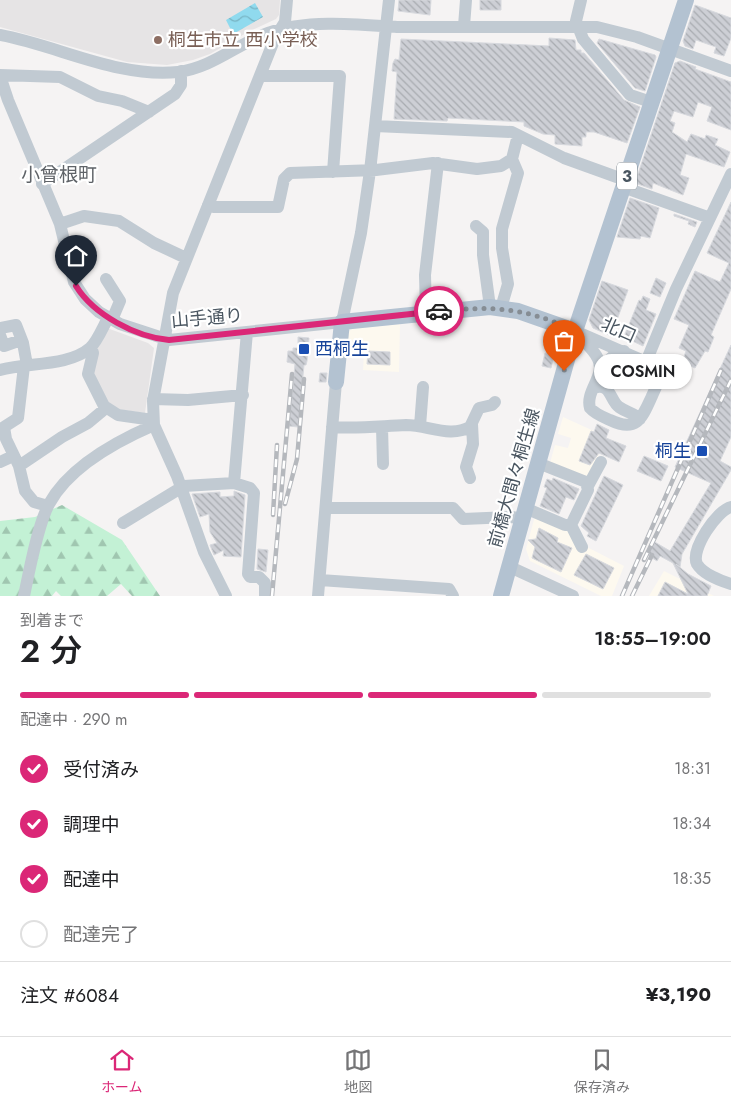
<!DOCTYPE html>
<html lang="ja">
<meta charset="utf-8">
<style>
:root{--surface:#fff;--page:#f6f6f6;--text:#202124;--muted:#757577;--line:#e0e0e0;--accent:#db2777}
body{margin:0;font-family:Jost,"Noto Sans JP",sans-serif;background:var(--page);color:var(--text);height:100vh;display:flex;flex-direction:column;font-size:19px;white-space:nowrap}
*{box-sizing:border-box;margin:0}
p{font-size:16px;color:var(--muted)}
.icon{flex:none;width:28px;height:28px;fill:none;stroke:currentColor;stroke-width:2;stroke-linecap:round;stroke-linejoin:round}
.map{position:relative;height:596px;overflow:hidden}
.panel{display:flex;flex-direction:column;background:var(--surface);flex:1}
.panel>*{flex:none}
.pin{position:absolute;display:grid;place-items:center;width:42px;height:42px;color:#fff;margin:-51px -21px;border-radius:50% 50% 50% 0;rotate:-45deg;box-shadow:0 0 5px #0007}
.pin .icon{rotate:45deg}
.courier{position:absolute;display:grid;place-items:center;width:50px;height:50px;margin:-25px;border:4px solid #db2777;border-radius:50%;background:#fff;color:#222;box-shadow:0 1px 6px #0007}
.bubble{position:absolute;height:35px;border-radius:18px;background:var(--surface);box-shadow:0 1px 4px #0004;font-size:16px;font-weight:600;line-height:35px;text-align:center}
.summary em{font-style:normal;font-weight:600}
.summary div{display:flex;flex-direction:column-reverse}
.summary{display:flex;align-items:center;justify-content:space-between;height:85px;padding:0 20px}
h1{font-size:32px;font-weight:600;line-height:38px}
.bar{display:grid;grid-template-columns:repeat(4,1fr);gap:8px 5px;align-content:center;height:60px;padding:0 20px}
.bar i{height:6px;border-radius:4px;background:var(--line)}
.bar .active{background:var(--accent)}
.bar p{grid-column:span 4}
.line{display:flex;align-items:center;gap:12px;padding:0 20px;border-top:1px solid var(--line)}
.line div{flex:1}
ol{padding:0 20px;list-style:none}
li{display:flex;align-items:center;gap:15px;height:55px}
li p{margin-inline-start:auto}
li .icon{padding:5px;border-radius:50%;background:var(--accent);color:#fff;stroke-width:4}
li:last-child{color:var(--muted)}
li i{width:28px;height:28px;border:2px solid var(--line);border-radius:50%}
.dock{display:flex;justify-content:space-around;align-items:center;height:70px;border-top:1px solid var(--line);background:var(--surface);font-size:14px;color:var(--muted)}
.dock a{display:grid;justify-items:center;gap:2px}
.dock .active{color:var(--accent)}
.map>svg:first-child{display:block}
.commercial{fill:#fdf9ef}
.education{fill:#e6e4e5}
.forest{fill:url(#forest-firs)}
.water{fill:url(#water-waves)}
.building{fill:url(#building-back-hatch);stroke:#d7d9de}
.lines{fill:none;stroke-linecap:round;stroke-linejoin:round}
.minor{stroke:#c1cad2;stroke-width:12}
.major{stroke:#b3c2d1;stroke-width:16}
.rail-casing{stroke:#b5b8bd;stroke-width:4.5}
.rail{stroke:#fff;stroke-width:2.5;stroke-dasharray:8;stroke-linecap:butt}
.done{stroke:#868d94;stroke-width:5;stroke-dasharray:0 9}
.route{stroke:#db2777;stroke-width:6}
.education-dot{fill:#8d6e63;stroke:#fff;stroke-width:2}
.transit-dot{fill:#1a4fb4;stroke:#fff;stroke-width:2}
.labels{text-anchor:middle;stroke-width:4.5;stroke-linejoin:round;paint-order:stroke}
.shield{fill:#fff;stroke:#808990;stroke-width:1}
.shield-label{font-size:16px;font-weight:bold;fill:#4a5661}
.education-label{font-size:18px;fill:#785e54;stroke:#fff;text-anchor:start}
.street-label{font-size:18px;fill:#4a5661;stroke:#fff}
.transit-label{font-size:18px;fill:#164399;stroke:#fff;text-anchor:start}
.neighbourhood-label{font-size:19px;fill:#5f6368;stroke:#fff}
</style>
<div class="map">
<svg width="731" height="596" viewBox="0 0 731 596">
<defs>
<pattern id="forest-firs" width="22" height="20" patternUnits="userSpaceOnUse" patternTransform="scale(1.25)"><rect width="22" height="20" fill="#c3f1d5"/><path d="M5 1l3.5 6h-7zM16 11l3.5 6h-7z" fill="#a0c6b0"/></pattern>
<pattern id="water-waves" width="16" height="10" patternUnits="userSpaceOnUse" patternTransform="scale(1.25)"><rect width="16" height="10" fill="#90daee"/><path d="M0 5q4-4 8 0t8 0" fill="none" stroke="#78b4c4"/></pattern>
<pattern id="building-back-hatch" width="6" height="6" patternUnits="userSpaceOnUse" patternTransform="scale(1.25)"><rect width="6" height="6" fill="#cdcfd5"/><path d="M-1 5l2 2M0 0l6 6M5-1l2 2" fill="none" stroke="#a8abb0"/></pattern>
</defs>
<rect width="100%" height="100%" fill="#f5f3f3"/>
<path class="commercial" d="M400 324 399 372 363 370 364 354 344 352 347 333 352 329Z
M563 417 607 437 588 479 550 463 555 445 568 448 571 438 558 434Z
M535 516 573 533 585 546 624 566 612 596H601L530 561 526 549Z
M664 571 714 596H649Z"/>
<path class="education" d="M0 0H280L279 15 276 19 248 32 210 54 193 60 167 65 127 62 0 27Z
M107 328 148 343 154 348 145 413 117 409 107 401 93 373 96 346Z"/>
<path class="forest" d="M62 505 122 540 160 596H132L121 584 107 596H61L56 591 52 596H0V521L35 517Z"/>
<path class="water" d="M255 3 263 17 233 34 226 20Z"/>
<path class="building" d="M399 0H431L430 15 398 11Z
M480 0H501V10H480Z
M695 5 731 18V38L724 56 714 53 716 47 696 40 693 49 685 46 683 41Z
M549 38 575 40 576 50H581V53H584L624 100 640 107 627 143 594 132H586V137H582V146L555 144V135L543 134 524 126V122L448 118 447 121 394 119 397 72 392 71 393 63 395 59 399 60 401 39 549 46Z
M599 39 655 55 656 57 645 91 635 88 597 43Z
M680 61 696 67 695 69 731 82V130L707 121 712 107 698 102 693 117 674 111 670 121 675 123 672 132 687 142 691 134 705 139 706 135 718 139 715 145 730 152 724 167 686 154 680 175 689 178 683 195 653 183 652 189 635 183 675 63Z
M630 198 659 208 650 238 641 236 640 239 617 237Z
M731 202V289L711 335 714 337 708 352 705 351 695 368 682 362 686 351 679 348 689 325 674 319 695 271 720 282 729 263 707 253Z
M674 214 697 222 695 227 688 224 689 221 674 216Z
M656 278 666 283 660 297 650 293Z
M602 281 628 290 611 336 593 328 589 320Z
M643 296 650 299 646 310 656 314 643 346 624 337 639 300 641 301Z
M298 337 309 338 307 361 306 365H304L298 427 289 426 295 364 287 362 288 351H293V348H298Z
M731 345V437L720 461 731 467V470L682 554 680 567 676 564 688 574 711 586 707 596H658L665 582 688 594 673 563 660 556 657 561 646 554 653 541 670 551 711 483 675 467Z
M368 351 390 352V365L367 364Z
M545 353 554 356 551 368 542 366Z
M320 373H327L326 382H319Z
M597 424 609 430 606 438 626 446 619 462 599 453 590 465 579 461 591 431 594 432Z
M644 456 668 466 661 481 637 471Z
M604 476 623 485 596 541 587 536 589 533 581 526Z
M553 478 579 489 574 500 566 497 559 514 540 506 547 488 544 487 547 479 552 481Z
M234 491 245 495 241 557 223 556 224 550 214 555 210 545 217 543 210 532 209 514 200 517 192 494 220 492V497L234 496Z
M539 528 558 538 557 542 572 548 561 572 532 558 535 547 528 540 536 539Z
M258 549 268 550 266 572 257 569Z
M586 554 614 568 603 589 574 575Z"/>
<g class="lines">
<path class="minor" d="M581 0 576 21 583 39 630 95 651 102
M464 26 466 0
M0 35C59 46 117 78 178 72 212 68 237 44 268 33 305 19 358 24 397 27H597L637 37 731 71
M0 75 60 77 98 96 122 101 149 112
M0 76 8 100 60 224 74 282 85 299 99 312 120 324 169 340 342 322 361 233 370 171 389 0
M260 76H340L333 172
M375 126 512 132 564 158 625 180
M42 184 175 94 181 85V71
M623 187 710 218
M208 205 214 207H278L284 179 290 173 376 170 433 163 477 169 501 166 512 159 518 135
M60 224 84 216 119 221 154 243 186 258
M476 226 483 232V255L490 307
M106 279 120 301 112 320
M501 308 508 284 502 248V229L518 173 512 159
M426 312 425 275 438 163
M0 328 16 325 23 343 27 365
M575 331 646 362 658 370C661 380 655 388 652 396 642 418 637 433 610 420 603 417 595 414 590 408 585 391 606 376 598 359 594 349 582 340 575 331Z
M247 332 234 483 250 488 254 493 248 574 250 577H259L265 583V596
M0 335 4 346 21 340
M91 347 93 353 88 374 104 406 118 415 153 420
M646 362 676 289 731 174
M24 366 18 418 4 427 6 439 19 466 25 491 34 502 48 506
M600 369 614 355 624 351
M0 370C26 362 68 367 90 348 97 342 103 327 108 318
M594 388C611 382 610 401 619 407 626 412 634 413 640 419
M153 399 188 400 243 395
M420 426 423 387
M332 427C357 429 381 426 406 425 428 425 450 438 470 427L479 408 492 405 495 402
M382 427 383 464
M0 462 13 456
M19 466 62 437 88 423 106 408
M470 478 466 467 473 444 472 424
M588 486 601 462
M731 507C717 510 690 550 697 564 703 574 721 581 731 584
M326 508H453L463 519 512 517 522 519
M525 508 565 525H571L588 490 586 482 538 463
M123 523 184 486 234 483
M571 525 582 547
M510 567 573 596
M320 580 449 589 453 596
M24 596C29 572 38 524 49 504 69 467 117 441 154 425
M226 596 204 552 177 476 154 425 153 401 173 293 275 38 285 22 287 0
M318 596 336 382"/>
<path class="major" d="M336 382 342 322 490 307 518 311 575 331
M501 596 575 331 686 0"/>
<defs>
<path id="rail" d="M285 504 297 459 304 379
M273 515 277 445
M644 560 731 380
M272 596 292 374
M622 596 721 370
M632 596 652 555"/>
</defs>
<use href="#rail" class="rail-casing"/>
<use href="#rail" class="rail"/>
</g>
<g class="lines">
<path class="done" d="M439 311C492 306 525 307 575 331L564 371"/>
<path class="route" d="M76 286C94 315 136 337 169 340L439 311"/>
</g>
<circle class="education-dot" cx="158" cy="40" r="5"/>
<g class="transit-dot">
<rect x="298" y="343" width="12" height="12" rx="2.5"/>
<rect x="696" y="445" width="12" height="12" rx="2.5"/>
</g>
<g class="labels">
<rect class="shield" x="617" y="162.5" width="20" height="27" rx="4"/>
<g class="shield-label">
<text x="627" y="182">3</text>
</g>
<g class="education-label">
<text x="168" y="46">桐生市立 西小学校</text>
</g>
<g class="street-label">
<text transform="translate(207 318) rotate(-5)" y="6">山手通り</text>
<text transform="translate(619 330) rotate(24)" y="6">北口</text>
<text transform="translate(514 478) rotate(-74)" y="6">前橋大間々桐生線</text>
</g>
<g class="transit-label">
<text x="315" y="355">西桐生</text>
<text x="691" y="457" text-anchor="end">桐生</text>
</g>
<g class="neighbourhood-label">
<text x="59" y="181">小曾根町</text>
</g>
</g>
</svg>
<div class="pin" style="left:564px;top:371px;background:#ea580c"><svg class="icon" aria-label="bag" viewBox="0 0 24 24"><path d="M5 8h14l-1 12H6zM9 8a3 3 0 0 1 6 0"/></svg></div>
<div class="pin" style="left:76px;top:286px;background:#1f2937"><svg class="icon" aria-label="home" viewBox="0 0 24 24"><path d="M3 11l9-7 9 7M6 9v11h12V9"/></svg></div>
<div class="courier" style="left:439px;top:311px"><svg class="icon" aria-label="car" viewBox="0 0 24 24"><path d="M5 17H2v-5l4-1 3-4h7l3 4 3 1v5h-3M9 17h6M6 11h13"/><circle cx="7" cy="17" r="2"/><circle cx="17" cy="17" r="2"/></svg></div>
<div class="bubble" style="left:594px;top:354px;width:98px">COSMIN</div>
</div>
<section class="panel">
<div class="summary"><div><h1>2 分</h1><p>到着まで</p></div><em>18:55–19:00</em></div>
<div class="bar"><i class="active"></i><i class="active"></i><i class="active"></i><i></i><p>配達中 · 290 m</p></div>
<ol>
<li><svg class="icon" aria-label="check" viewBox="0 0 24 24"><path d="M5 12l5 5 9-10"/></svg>受付済み<p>18:31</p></li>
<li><svg class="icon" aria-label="check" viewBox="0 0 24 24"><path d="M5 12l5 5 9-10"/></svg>調理中<p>18:34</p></li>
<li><svg class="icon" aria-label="check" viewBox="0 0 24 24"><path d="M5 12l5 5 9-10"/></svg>配達中<p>18:35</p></li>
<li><i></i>配達完了</li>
</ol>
<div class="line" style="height:65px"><div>注文 #6084</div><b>¥3,190</b></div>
</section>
<nav class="dock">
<a class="active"><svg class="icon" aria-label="home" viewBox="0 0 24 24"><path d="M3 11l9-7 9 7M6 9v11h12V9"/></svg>ホーム</a>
<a><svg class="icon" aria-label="map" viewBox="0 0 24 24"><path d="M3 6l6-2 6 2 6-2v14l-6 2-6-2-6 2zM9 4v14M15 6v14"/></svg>地図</a>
<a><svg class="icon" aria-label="saved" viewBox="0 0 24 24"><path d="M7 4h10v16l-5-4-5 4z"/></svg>保存済み</a>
</nav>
